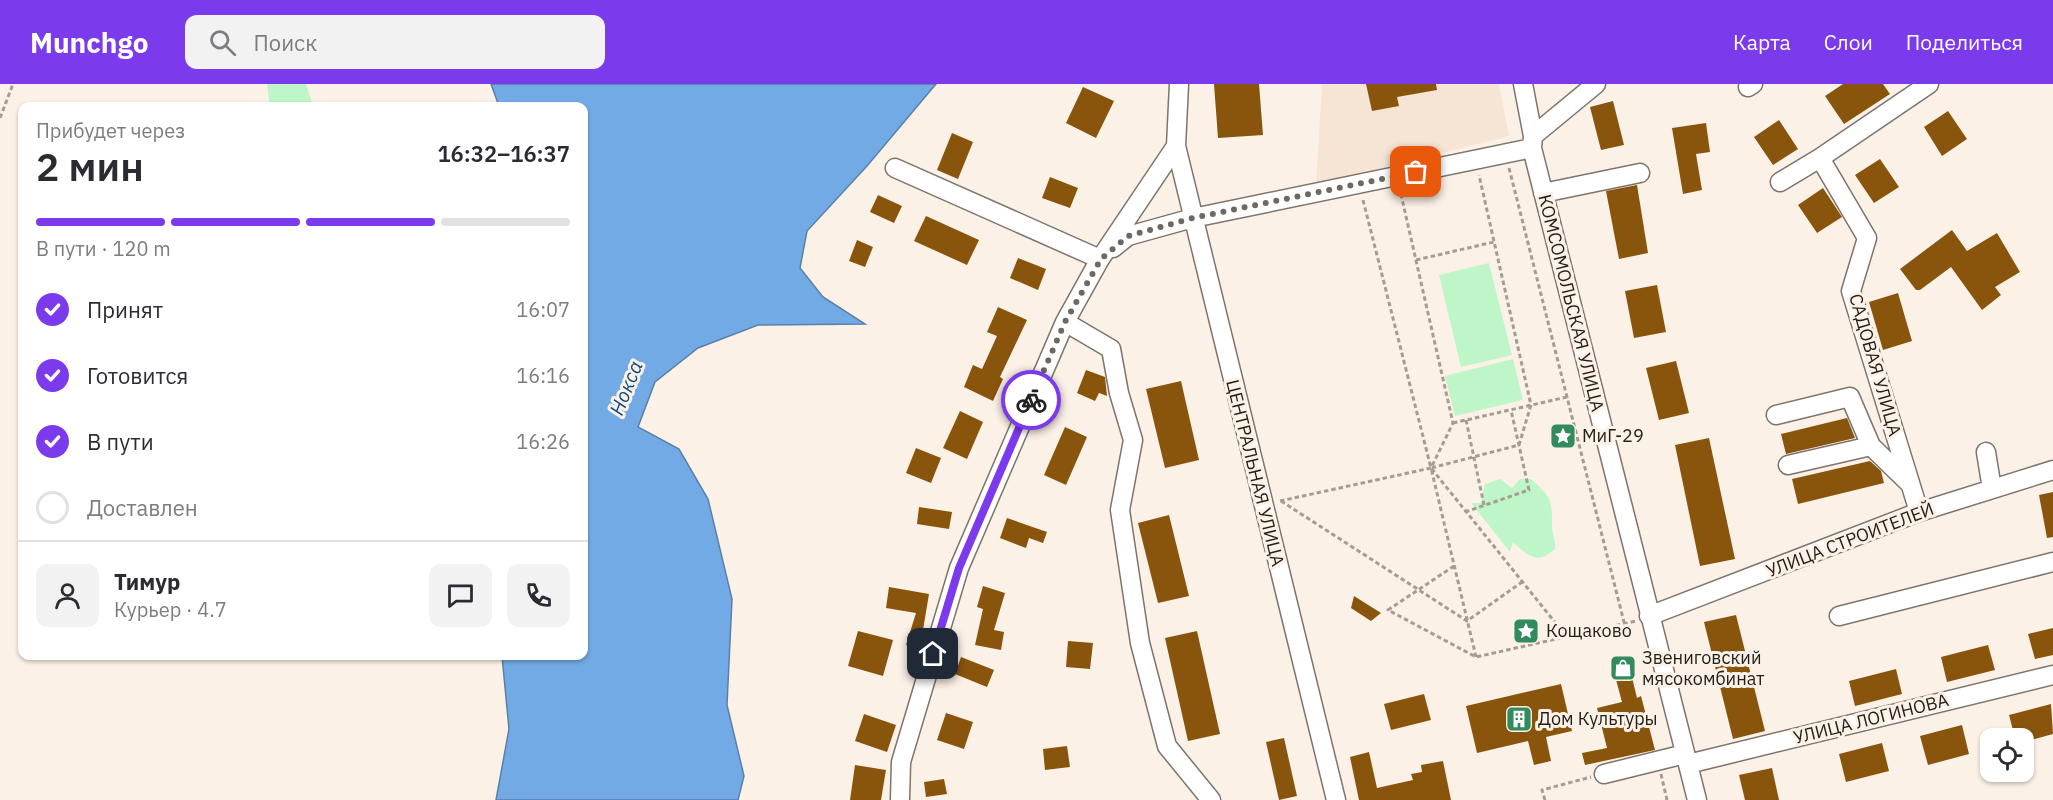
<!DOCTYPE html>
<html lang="ru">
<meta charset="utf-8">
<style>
:root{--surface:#fff;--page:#f2f2f3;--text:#2b2b33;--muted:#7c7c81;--line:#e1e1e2;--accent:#7c3aed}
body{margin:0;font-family:"IBM Plex Sans",sans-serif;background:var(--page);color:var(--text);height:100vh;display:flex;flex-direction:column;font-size:22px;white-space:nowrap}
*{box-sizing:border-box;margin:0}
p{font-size:20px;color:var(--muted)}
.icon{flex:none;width:33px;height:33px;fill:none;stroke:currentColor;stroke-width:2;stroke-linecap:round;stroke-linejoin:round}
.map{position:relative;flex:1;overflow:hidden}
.drawer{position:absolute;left:18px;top:18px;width:570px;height:558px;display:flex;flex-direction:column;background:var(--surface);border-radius:12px;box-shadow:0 2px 4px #0004}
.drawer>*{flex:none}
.fabs{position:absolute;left:1980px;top:644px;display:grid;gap:12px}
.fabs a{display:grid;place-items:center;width:54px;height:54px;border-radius:12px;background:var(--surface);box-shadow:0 2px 4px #0004;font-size:30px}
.pin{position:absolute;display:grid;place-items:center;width:51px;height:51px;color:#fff;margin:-26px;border-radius:12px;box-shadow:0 3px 9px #0006}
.courier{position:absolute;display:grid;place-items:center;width:60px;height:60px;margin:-30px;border:4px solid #7c3aed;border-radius:50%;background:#fff;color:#222;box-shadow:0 2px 8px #0007}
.summary em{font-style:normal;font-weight:600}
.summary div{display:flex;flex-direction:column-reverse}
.summary{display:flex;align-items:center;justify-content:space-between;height:102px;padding:0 18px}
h1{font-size:39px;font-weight:600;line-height:45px}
.bar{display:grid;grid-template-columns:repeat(4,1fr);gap:9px 6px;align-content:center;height:72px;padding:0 18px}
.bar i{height:8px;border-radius:4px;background:var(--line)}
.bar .active{background:var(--accent)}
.bar p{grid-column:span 4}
.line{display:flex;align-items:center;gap:15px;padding:0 18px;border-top:2px solid var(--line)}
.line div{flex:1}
.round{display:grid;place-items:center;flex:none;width:63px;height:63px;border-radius:12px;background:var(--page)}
ol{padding:0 18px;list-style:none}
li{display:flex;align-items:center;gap:18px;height:66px}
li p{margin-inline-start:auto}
li .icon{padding:6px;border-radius:50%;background:var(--accent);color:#fff;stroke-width:4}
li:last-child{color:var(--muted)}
li i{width:33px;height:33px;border:3px solid var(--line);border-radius:50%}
header{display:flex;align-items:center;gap:36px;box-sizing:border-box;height:84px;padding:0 30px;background:var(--accent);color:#fff}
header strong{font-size:28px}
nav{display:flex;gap:33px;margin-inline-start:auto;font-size:21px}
.search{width:420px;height:54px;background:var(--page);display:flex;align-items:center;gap:15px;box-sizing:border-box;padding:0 21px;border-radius:12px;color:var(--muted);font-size:22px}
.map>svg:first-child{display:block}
.built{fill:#f6e5d5}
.green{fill:#bef6c8}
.water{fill:#72aae5;stroke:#5a80a8;stroke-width:1.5}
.building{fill:#89540c}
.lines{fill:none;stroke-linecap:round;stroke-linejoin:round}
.minor-casing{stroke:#7e746b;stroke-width:21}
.path{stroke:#a59d95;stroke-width:3;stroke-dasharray:4.5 3;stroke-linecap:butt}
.minor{stroke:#fff;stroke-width:18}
.done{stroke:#6e6861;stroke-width:6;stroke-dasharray:0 10.8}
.route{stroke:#7c3aed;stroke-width:8}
.labels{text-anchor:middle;stroke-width:6;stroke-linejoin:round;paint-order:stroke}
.street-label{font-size:18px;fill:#221e1a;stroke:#fcf1e6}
.poi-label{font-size:18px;fill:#221e1a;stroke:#fcf1e6;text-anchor:start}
.water-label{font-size:20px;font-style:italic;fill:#0e4b81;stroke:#fcf1e6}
</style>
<header>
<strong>Munchgo</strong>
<div class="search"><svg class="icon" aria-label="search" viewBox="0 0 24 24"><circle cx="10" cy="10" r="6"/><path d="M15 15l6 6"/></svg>Поиск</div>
<nav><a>Карта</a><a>Слои</a><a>Поделиться</a></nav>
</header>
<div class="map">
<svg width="2053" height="716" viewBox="0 0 2053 716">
<rect width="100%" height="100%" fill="#fcf1e6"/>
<path class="built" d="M1322 0H1499L1509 52 1316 101Z"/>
<path class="green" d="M267 0H306L313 22H270Z
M1489 179 1512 271 1461 283 1439 191Z
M1513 275 1523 316 1455 332 1445 292Z
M1500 395 1512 404 1520 395H1531C1551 413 1552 415 1552 441 1552 450 1556 456 1555 465 1538 481 1528 472 1513 458L1510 468 1471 419H1481L1485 400Z"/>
<path class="water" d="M491 0H936L867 82 807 147 800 184 823 213 865 240 758 241 698 264 655 298 638 343 679 365 708 415 732 515 727 621 744 692 738 716H496L509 645 502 572H584V22H499Z"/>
<path class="building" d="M1214 0H1259L1263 51 1218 54Z
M1366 0H1436L1437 6 1397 13 1399 22 1372 27Z
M1843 0H1883L1890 10 1844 40 1825 12Z
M1083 3 1114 17 1096 54 1066 39Z
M1613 17 1624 61 1601 66 1590 23Z
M1948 27 1967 55 1942 72 1924 43Z
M1779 36 1798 65 1773 81 1754 53Z
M1706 39 1710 68 1696 70 1702 106 1683 110 1672 44Z
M952 49 973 58 958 95 937 86Z
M1880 75 1899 103 1874 119 1855 91Z
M1050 93 1078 104 1070 124 1042 114Z
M1637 101 1648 169 1619 175 1606 107Z
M1823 104 1842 133 1817 149 1798 121Z
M878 111 902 122 894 139 870 128Z
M926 132 979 156 967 181 914 157Z
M1952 146 1967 167 1997 149 2020 188 1995 203 2001 211 1982 226 1951 183 1920 206H1916L1900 185Z
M857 156 873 163 865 183 849 177Z
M1018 174 1046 185 1038 206 1010 194Z
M1657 201 1666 248 1634 254 1625 207Z
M1898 209 1912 257 1883 266 1869 218Z
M998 223 1027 236 1000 293 1003 295 993 317 964 303 973 281 982 285 997 252 987 248Z
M1676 277 1689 329 1659 336 1646 284Z
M1086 286 1105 293 1107 312 1099 309 1095 317 1077 309Z
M1181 297 1199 376 1165 384 1146 305Z
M960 327 983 338 967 375 943 364Z
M1847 334 1855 354 1786 370 1781 350Z
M1065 343 1087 353 1066 401 1044 391Z
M1709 354 1735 475 1700 482 1675 361Z
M916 364 941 374 931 399 906 389Z
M1870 377 1881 387 1884 399 1798 420 1792 395Z
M2053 408V453L2047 454 2039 411Z
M919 423 952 428 949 445 917 440Z
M1169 431 1189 512 1158 519 1138 439Z
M1007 434 1047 448 1043 459 1029 454 1026 464 1000 454Z
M983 502 1005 509 994 546 1004 548 1001 566 975 561 983 525 977 523Z
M889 503 929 510 923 546 928 547 923 566 906 561 916 529 886 524Z
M1354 512 1381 529 1371 537 1351 524Z
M1736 531 1765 647 1733 655 1704 538Z
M2053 544V571L2035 575 2028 550Z
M858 547 893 556 883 592 848 582Z
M1197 547 1220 650 1188 657 1165 554Z
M1068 557 1093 559 1090 585 1066 583Z
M1988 561 1995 586 1947 598 1941 573Z
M961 573 994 586 987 603 955 590Z
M1627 573 1637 614 1641 612 1655 666 1585 681 1582 669 1607 664 1597 624 1622 618 1611 577Z
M1896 585 1902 610 1855 622 1849 597Z
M1561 600 1572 647 1546 653 1551 677 1534 681 1528 657 1477 669 1466 622Z
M1424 610 1431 636 1391 646 1384 620Z
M2051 620 2053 650 2024 658V654H2015L2009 631Z
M946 629 973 638 964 665 937 656Z
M864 630 896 641 887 668 855 657Z
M1962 641 1969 670 1928 681 1920 652Z
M1284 654 1297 712 1279 716 1266 658Z
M1882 659 1889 687 1846 698 1839 670Z
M1067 662 1070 683 1045 686 1043 665Z
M1369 668 1377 704 1413 696 1411 690 1422 688 1421 681 1443 677 1451 716H1359L1350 673Z
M855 681 886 686 881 716H850Z
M1772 684 1779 716H1745L1739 691Z
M944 695 947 710 926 713 924 698Z"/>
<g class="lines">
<defs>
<path id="minor" d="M1523 0 1533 52 1532 64 1697 716
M1748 3 1753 0
M1533 52 1596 0
M1176 62 1336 716
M1820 74 1867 154 1851 207 1919 428
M895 84 1100 175
M1780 98 1820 74 1929 0
M1543 109 1640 89
M1113 164 1128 152 1193 134 1532 64
M1065 238 1111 265 1119 309 1133 356 1120 426 1140 559 1167 662 1211 716
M1776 331 1850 313 1871 362 1908 398
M1986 368 1992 405
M1788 381 1871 362
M1649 532 1919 428 2053 386
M1839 532 2053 478
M1688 680 2053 591
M1604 690 1685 670
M900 716 901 678 959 484 1065 238 1100 175 1176 62 1179 0"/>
</defs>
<use href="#minor" class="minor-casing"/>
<path class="path" d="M0 34 13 0
M1509 84 1625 542
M1363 116 1431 384 1566 552
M1416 176 1494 158
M1466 336 1484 421
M1453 339 1567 313
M1280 417 1431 384 1453 339 1400 106
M1281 417 1467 537 1522 498
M1465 428 1529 406 1511 326
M1454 482 1388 526 1476 573 1636 537
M1476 573 1431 384 1519 361 1531 321 1479 91
M1661 690 1667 716
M1545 716 1542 706 1591 693"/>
<use href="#minor" class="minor"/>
</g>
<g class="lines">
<path class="done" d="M1031 316 1065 238 1101 175 1128 152 1193 134 1416 88"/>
<path class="route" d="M933 570 959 484 1031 316"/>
</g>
<defs>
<symbol id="sight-square" viewBox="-11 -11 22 22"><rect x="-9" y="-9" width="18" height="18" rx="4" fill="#328a5f" stroke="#fcf1e6"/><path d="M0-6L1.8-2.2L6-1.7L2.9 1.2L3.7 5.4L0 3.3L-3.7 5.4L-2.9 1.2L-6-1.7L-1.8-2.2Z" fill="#fff"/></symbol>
<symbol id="shop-square" viewBox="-11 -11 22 22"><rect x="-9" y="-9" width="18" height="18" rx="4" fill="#328a5f" stroke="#fcf1e6"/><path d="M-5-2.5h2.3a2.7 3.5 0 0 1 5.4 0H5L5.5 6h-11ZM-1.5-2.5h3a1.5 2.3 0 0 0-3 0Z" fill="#fff"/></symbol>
<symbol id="building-square" viewBox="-11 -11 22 22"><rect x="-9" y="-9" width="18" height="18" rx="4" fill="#328a5f" stroke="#fcf1e6"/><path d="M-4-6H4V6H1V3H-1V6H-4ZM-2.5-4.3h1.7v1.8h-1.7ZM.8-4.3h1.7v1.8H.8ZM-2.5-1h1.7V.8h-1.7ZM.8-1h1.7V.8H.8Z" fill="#fff"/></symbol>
</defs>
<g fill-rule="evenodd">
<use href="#sight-square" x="1548" y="337" width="30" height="30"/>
<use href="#sight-square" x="1511" y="532" width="30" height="30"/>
<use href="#shop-square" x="1608" y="569" width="30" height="30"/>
<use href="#building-square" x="1504" y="620" width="30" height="30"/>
</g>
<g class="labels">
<g class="street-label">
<text transform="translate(1571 219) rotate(76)" y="6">КОМСОМОЛЬСКАЯ УЛИЦА</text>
<text transform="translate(1875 281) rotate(74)" y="6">САДОВАЯ УЛИЦА</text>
<text transform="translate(1255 389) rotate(76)" y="6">ЦЕНТРАЛЬНАЯ УЛИЦА</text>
<text transform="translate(1850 456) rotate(-21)" y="6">УЛИЦА СТРОИТЕЛЕЙ</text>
<text transform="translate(1871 635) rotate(-14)" y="6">УЛИЦА ЛОГИНОВА</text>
</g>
<g class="poi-label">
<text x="1582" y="358">МиГ-29</text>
<text x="1546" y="553">Кощаково</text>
<text x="1642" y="580">Звениговский<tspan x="1642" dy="21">мясокомбинат</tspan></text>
<text x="1538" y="641">Дом Культуры</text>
</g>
<g class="water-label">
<text transform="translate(626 304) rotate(-68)" y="7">Нокса</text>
</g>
</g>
</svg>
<div class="fabs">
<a><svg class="icon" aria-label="locate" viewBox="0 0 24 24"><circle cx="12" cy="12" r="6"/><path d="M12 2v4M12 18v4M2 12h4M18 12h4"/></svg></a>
</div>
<div class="pin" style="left:1416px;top:88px;background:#ea580c"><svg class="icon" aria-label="bag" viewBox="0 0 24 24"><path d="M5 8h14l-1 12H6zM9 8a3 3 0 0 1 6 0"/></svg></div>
<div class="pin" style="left:933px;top:570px;background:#1f2937"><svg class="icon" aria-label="home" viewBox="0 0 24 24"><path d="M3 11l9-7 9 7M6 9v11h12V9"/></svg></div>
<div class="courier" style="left:1031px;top:316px"><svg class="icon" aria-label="bike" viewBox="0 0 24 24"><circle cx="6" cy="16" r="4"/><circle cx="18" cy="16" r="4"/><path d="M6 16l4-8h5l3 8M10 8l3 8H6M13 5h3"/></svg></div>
<section class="drawer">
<div class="summary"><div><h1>2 мин</h1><p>Прибудет через</p></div><em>16:32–16:37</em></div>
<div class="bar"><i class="active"></i><i class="active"></i><i class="active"></i><i></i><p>В пути · 120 m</p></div>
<ol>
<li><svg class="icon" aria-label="check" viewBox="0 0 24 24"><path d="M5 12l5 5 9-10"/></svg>Принят<p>16:07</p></li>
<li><svg class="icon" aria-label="check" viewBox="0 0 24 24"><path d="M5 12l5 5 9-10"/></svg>Готовится<p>16:16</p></li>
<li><svg class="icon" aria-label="check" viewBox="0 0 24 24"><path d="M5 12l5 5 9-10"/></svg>В пути<p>16:26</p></li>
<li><i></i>Доставлен</li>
</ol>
<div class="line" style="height:108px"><a class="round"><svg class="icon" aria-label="person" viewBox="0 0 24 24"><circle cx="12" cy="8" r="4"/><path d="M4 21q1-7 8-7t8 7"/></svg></a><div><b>Тимур</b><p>Курьер · 4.7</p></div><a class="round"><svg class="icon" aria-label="chat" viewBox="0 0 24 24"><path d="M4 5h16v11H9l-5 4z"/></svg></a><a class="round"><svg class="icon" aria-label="phone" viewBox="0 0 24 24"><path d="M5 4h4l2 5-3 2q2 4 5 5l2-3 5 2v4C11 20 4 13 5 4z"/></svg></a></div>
</section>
</div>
